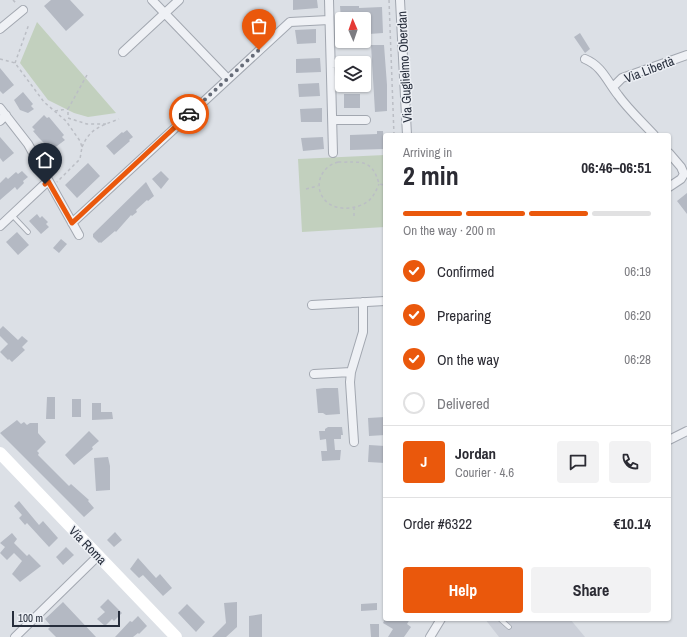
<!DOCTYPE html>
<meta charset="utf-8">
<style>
:root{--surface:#fff;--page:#f2f2f3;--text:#2b2b33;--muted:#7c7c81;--line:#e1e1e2;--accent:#ea580c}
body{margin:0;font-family:"Archivo Narrow",sans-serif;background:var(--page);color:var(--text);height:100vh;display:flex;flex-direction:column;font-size:15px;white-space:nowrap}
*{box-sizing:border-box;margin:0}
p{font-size:13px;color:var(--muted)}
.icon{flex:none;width:22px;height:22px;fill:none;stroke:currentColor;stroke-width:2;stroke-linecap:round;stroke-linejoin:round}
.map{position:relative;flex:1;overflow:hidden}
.panel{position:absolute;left:383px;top:133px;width:288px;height:488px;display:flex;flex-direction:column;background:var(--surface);border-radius:4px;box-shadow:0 1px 3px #0004}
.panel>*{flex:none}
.needle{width:26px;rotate:358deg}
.fabs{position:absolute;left:335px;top:12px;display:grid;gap:8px}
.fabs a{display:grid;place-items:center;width:36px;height:36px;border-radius:4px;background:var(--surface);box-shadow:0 1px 3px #0004;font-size:20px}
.scale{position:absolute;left:12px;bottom:10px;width:108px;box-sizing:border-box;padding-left:4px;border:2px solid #272e3c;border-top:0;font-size:11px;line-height:14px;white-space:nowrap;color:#272e3c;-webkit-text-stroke:3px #eceff4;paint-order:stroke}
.pin{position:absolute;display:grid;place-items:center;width:34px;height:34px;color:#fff;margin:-41px -17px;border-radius:50% 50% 50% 0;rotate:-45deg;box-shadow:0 0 4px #0007}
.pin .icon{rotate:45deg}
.courier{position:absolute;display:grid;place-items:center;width:40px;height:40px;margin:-20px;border:3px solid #ea580c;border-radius:50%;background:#fff;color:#222;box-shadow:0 1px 5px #0007}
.overview em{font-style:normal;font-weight:800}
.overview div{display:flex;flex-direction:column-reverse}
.overview{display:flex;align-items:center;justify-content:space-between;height:68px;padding:0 20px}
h1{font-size:26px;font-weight:800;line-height:30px}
.bar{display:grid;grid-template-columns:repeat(4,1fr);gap:6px 4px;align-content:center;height:48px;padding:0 20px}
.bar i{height:5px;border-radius:3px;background:var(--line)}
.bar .active{background:var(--accent)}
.bar p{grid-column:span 4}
.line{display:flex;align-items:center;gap:10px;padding:0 20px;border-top:1px solid var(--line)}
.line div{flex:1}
.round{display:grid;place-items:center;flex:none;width:42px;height:42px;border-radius:4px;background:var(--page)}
ol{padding:0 20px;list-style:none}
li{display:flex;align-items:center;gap:12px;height:44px}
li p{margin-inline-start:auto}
li .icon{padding:4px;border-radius:50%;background:var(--accent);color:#fff;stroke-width:4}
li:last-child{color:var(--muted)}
li i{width:22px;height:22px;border:2px solid var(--line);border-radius:50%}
.action{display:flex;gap:8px;margin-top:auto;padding:8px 20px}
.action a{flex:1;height:46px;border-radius:4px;background:var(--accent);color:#fff;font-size:16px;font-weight:800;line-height:46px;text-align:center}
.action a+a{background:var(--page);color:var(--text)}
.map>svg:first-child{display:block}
.built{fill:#cbcfd8}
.green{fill:#c2d0be}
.building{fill:#b4b9c3}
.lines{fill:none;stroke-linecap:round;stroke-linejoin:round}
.lane-casing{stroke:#a2a7b0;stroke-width:5.5}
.street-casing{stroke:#a2a7b0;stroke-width:10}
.path{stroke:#bbbec5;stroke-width:1.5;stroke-dasharray:3 3;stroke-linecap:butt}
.lane{stroke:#eff1f5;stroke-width:4}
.street{stroke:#eff1f5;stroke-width:8}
.secondary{stroke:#fff;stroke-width:12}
.done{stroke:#666c78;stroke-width:4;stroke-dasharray:0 7.2}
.route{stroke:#ea580c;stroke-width:5}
.labels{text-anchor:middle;stroke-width:3;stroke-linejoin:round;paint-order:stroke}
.street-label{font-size:13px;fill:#272e3c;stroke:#eceff4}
</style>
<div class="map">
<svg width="687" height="637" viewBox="0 0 687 637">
<rect width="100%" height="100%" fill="#dce0e6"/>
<path class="built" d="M485 619H570L585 637H499Z"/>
<path class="green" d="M37 22 116 113 88 117 74 113 48 100 20 63Z
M385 155V227L302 232 298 159Z"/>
<path class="building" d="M51 0H70L84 15 66 31 44 6Z
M293 0H317L318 8 293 10Z
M340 6H359V8L382 7 383 33 369 34V19H341Z
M316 29V43L297 44 295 30Z
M580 33 590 49 585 53 574 37Z
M371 45H384L387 85V111L375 112Z
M320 58 321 72 296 73V59Z
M0 68 14 85 3 94 0 91Z
M319 83 320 96 299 97 298 84Z
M23 92 33 104 31 106 34 109 28 113 20 110 14 100Z
M344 94H360V108H344Z
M322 108V122H301L300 109Z
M44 115 47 118 49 117 64 135 62 137 65 140 53 149 49 148 39 138 33 131 35 130 32 127Z
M127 130 133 137 129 140 130 141 114 155 106 146 122 132 123 133Z
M377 131H383L384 149 350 150V135L377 134Z
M0 137 14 153 3 162 0 158Z
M323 137 324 149 303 151 301 138Z
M88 163 100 176 77 198 65 185Z
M22 171 28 177 23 181 24 183 17 190 15 187 0 200V183L6 177 8 179 16 172 18 174Z
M161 171 169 179 161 189 152 179Z
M146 182 154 196 148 201 147 200 136 210 137 212 132 216 131 215 116 232 115 231 101 243 100 242 99 243 93 237V234Z
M687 193V214L677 201Z
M37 214 40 218 42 216 48 222 46 224 49 227 41 234 29 221Z
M17 232 29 245 18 255 6 242Z
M61 239 67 244 59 253 53 248Z
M3 326 18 340 22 336 28 341 22 347 25 350 12 362 9 359 8 360 0 352 8 344 0 336V329Z
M324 388H338L340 414 326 415 323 413H318L316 389Z
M47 397H55V419H46Z
M72 399H81V417H72Z
M92 403H101V412H112L113 419 92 420Z
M385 417V435L369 436 368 418Z
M17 420 21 424 24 422 27 425 30 423H38V433L46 442 37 451 39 453 38 455 69 486 71 484 89 500 88 501 94 508 84 517 0 433Z
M328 427H342L343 435H341V439H334L335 450H341L340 460 322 461 321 451H327L326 439 320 440 319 431H325V429Z
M89 431 99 441 92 447 93 449 74 465 65 455Z
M369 445 385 446V463L368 462Z
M108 457 110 466V490L96 491 94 458Z
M19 501 39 525 43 521 58 538 49 547 27 523 25 525 19 518 22 515 14 506Z
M115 532 122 540 114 547 107 540Z
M12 533 17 539 14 543 27 556 29 554 41 566 20 582 12 574 22 561 14 553 7 560 0 553 5 547 0 543Z
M66 547 74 555 63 565 56 557Z
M138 558 156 578 160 574 172 588 163 596 143 575 139 578 130 569Z
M108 599 122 613 114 621 112 619 105 626 97 619 105 612 100 607Z
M63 602 96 637H56L48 629 51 626 45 619Z
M237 602V627L226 637H212L226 623 224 603Z
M377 603V610L361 611V604Z
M187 604 205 622 196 632 178 613Z
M262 614V637H249V616Z
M138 616 147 626 139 634 138 633 133 637H115L130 621 132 622Z
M385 619H410L407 624 411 627 404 637H388L393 629 383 623Z
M370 624H379V637H371Z"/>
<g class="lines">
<defs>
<path id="lane" d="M12 215 28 232
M500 619 509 627"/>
<path id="street" d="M152 0 228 79
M329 0 333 153
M400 0 407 135
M0 29 23 10
M123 52 179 0
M585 59C602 66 607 81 618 95 628 109 642 122 654 135
M331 64 362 62
M613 87 622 78 687 55
M0 108 28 144 79 235
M333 120H366
M0 121 6 115
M669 153 681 167 684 174 681 179 669 187
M72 223 290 22 329 20
M0 226 48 181
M312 305 385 301
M314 374 351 372
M669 440 687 431
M354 442 350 382 351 372 363 332V302
M15 637 98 556
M430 637 441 619"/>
</defs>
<use href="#lane" class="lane-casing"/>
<use href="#street" class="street-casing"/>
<path class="path" d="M13 0 17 4
M389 0 394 135
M0 59 15 63 44 102 66 121 80 141 82 147 80 159 57 182
M15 63 29 24
M87 75 68 109V118L87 124H106
M55 111 68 109
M82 147C90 128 101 126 119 119
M338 162C319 167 312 190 328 203 338 211 357 209 367 202 373 198 376 191 379 184
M338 162C359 163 372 157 379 184L385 185
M306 189 318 186
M354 207V218"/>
<use href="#lane" class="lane"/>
<use href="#street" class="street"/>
<path class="secondary" d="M0 453 176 637"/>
</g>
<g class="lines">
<path class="done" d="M189 114 259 50"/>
<path class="route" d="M45 184 48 181 72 223 189 114"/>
</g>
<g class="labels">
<g class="street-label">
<text transform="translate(404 67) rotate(-93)" y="5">Via Guglielmo Oberdan</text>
<text transform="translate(649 69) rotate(-21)" y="5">Via Libertà</text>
<text transform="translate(88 545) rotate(46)" y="5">Via Roma</text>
</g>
</g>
</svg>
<div class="fabs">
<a><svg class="needle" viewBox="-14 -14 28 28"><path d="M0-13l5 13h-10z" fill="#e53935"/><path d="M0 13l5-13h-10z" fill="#7c7c81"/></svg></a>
<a><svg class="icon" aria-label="layers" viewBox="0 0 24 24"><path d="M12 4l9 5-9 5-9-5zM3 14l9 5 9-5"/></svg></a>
</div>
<div class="scale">100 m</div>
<div class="pin" style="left:259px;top:50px;background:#ea580c"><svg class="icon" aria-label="bag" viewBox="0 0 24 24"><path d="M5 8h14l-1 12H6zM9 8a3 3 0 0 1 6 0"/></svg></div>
<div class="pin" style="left:45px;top:184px;background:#1f2937"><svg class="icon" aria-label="home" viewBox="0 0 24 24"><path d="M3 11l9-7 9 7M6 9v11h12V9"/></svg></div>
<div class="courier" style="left:189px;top:114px"><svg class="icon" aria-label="car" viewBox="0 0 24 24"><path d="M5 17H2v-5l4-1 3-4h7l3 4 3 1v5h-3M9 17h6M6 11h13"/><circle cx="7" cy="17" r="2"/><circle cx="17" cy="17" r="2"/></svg></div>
<section class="panel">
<div class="overview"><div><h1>2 min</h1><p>Arriving in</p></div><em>06:46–06:51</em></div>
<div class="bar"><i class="active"></i><i class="active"></i><i class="active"></i><i></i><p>On the way · 200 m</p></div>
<ol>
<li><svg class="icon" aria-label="check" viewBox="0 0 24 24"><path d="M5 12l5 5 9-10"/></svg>Confirmed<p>06:19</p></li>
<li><svg class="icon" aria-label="check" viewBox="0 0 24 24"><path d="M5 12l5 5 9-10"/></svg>Preparing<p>06:20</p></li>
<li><svg class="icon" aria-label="check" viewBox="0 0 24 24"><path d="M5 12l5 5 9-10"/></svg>On the way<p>06:28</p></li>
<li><i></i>Delivered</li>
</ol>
<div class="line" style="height:72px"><b class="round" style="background:var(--accent);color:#fff">J</b><div><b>Jordan</b><p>Courier · 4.6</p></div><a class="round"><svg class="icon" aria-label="chat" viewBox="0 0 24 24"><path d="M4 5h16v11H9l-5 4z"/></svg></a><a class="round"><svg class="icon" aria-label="phone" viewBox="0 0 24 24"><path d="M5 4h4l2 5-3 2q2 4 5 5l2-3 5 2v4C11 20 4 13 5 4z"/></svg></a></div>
<div class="line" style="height:52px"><div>Order #6322</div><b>€10.14</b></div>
<div class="action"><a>Help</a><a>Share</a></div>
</section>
</div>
